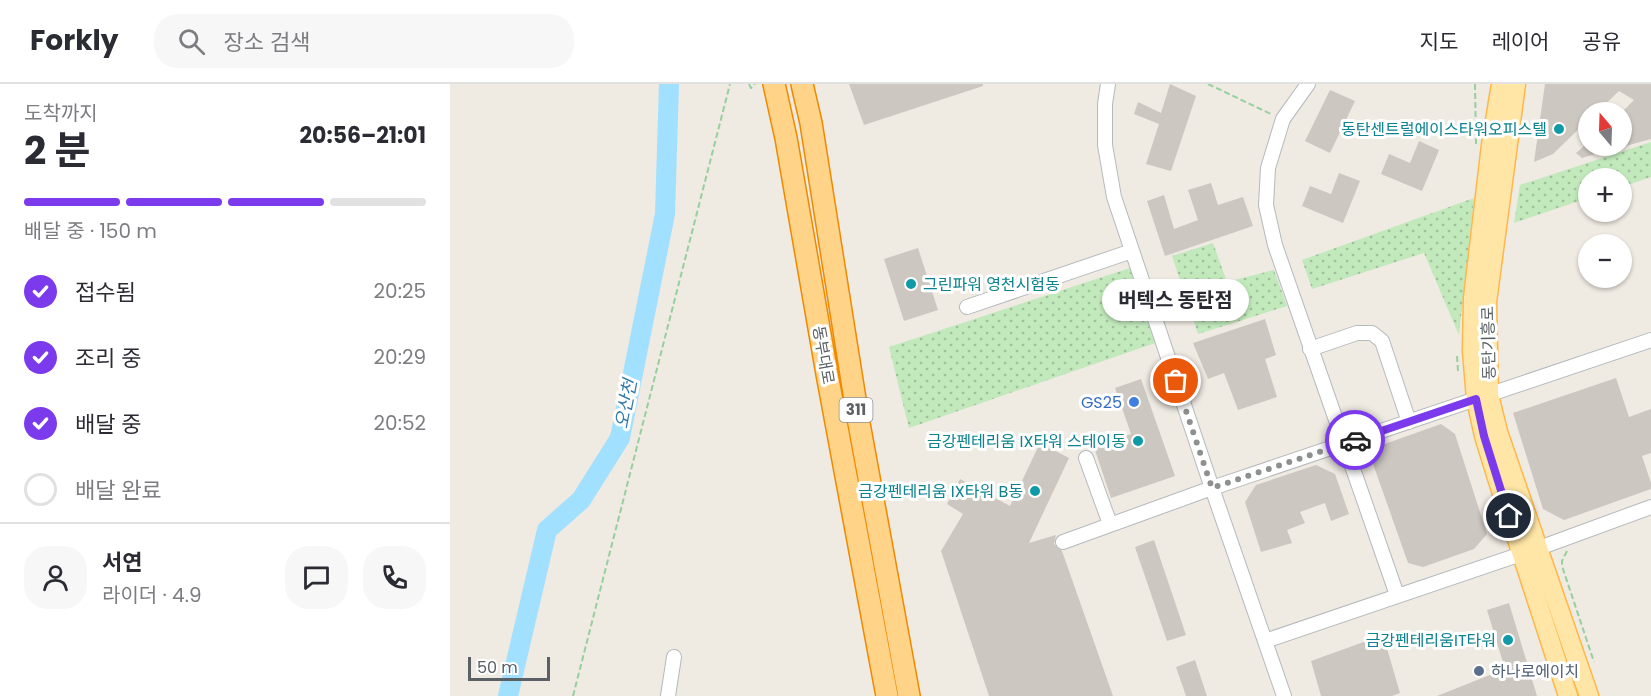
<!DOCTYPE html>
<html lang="ko">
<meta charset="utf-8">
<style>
:root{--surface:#fff;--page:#f7f7f7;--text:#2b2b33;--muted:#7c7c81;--line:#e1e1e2;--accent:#7c3aed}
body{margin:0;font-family:Poppins,"Noto Sans KR",sans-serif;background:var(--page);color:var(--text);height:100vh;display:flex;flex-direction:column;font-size:22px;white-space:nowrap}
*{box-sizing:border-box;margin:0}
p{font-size:20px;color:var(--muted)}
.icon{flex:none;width:33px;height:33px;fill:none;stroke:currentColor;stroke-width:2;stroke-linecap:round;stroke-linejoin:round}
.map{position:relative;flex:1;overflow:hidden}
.panel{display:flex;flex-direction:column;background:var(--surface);width:450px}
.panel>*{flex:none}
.needle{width:39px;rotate:341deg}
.tools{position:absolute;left:1128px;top:18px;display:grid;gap:12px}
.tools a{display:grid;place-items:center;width:54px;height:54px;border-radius:50%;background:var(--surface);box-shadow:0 2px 4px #0004;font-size:30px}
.scale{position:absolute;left:18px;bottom:15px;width:82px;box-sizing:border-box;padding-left:6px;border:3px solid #5a6064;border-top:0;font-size:16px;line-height:21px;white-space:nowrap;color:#5a6064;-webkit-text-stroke:4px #fff;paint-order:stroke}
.pin{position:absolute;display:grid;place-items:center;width:51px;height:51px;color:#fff;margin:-26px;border:3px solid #fff;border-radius:50%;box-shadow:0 2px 6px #0007}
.courier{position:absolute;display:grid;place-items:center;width:60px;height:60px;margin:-30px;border:4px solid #7c3aed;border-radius:50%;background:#fff;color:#222;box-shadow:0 2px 8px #0007}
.bubble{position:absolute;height:42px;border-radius:21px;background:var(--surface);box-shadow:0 2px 4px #0004;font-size:20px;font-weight:700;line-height:42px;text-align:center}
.overview em{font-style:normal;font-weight:700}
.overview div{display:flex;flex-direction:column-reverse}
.overview{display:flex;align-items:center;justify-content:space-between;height:102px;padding:0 24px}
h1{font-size:39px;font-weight:700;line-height:45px}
.bar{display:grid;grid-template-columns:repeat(4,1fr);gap:9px 6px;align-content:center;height:72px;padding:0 24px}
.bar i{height:8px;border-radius:4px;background:var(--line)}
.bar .current{background:var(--accent)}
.bar p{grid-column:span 4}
.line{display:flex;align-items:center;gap:15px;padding:0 24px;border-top:2px solid var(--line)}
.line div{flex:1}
.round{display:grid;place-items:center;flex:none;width:63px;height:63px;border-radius:24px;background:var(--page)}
ol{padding:0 24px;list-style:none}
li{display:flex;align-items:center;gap:18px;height:66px}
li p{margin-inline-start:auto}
li .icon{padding:6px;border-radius:50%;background:var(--accent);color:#fff;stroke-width:4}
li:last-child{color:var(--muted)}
li i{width:33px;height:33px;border:3px solid var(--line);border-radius:50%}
header{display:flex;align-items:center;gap:36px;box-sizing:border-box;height:84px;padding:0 30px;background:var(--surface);border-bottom:2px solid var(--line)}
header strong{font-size:28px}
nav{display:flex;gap:33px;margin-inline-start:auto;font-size:21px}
.search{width:420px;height:54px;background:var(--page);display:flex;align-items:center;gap:15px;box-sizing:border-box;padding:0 21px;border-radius:24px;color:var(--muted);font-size:22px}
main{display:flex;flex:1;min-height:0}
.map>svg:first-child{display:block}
.park{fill:url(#park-dots)}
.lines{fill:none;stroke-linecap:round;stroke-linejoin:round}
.river{stroke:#a1e1ff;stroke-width:20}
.building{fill:#ccc7c1}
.minor-casing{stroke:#b5b9be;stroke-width:16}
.major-casing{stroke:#ffb74b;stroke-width:21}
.highway-casing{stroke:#f08900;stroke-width:24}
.path{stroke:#96d09f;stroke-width:2;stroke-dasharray:6 3;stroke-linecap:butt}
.minor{stroke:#fff;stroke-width:14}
.major{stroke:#ffe6a6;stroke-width:18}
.highway{stroke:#ffd388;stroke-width:21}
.done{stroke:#8e9090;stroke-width:6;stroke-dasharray:0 10.8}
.route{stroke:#7c3aed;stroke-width:8}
.culture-dot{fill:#0f9aa8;stroke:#fff;stroke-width:2}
.shop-dot{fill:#3f7fe0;stroke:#fff;stroke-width:2}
.service-dot{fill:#5c6f8a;stroke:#fff;stroke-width:2}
.labels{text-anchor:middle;stroke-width:6;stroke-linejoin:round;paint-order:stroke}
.shield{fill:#fff;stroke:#8c9092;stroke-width:1.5}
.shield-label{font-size:15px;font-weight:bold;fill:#5a6064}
.culture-label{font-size:16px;fill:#0d838f;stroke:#fff;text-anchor:end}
.street-label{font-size:16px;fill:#5a6064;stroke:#fff}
.shop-label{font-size:16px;fill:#366cbe;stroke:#fff;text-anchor:end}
.service-label{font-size:16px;fill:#4e5e75;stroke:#fff;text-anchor:start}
.water-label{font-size:18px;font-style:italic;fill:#3079a8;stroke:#fff}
</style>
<header>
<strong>Forkly</strong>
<div class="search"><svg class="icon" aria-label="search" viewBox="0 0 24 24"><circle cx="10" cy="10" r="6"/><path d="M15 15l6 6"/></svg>장소 검색</div>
<nav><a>지도</a><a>레이어</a><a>공유</a></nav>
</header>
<main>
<section class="panel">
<div class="overview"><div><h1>2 분</h1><p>도착까지</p></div><em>20:56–21:01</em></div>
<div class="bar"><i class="current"></i><i class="current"></i><i class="current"></i><i></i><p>배달 중 · 150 m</p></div>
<ol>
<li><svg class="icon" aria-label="check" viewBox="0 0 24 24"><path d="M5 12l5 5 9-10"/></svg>접수됨<p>20:25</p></li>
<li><svg class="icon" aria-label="check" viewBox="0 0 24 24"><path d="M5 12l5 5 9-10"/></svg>조리 중<p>20:29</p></li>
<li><svg class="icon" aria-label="check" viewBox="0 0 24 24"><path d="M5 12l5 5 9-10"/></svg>배달 중<p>20:52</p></li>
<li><i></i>배달 완료</li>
</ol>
<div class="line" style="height:108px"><a class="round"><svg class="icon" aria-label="person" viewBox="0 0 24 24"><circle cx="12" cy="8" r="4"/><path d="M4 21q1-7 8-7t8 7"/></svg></a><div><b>서연</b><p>라이더 · 4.9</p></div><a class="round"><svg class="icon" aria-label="chat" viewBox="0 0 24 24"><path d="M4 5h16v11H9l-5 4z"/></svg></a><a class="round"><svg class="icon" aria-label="phone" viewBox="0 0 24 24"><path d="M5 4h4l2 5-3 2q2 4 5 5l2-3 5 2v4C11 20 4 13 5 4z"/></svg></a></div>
</section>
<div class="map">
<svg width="1201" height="612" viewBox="0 0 1201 612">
<defs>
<pattern id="park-dots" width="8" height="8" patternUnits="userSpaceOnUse" patternTransform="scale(1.5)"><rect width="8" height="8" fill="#c1e9bb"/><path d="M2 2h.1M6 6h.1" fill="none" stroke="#a0c09c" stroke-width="1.8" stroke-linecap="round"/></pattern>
</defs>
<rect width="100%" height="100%" fill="#efeae2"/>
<path class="park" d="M1201 58V93L1172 103V94H1138V114L1064 139 1070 101Z
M1024 114 1009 251 974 169 862 205 852 176Z
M763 159 777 198 824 186 837 222 748 250 722 172Z
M683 183 711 257 459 344 439 263Z"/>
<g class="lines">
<path class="river" d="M58 612 97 446 131 416 170 354 215 130 219 0"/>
</g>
<path class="building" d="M399 0H533V2L414 41Z
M720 0 746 12 721 87 696 80 709 40 684 30 688 18 711 29Z
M1095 0H1201V55L1172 63V28L1184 16 1169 7 1147 28H1138V36L1103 70 1084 78Z
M880 6 905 17 880 69 855 57Z
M969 57 989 66 972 107 931 90 939 70 960 79Z
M1134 62H1165L1166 64 1132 74 1126 69Z
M889 89 910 97 893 139 852 122 860 102 881 110Z
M761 99 768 121 793 113 803 142 715 172 697 117 714 111 724 145 748 136 738 106Z
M468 164 488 226 454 237 434 175Z
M815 235 826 271 815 275 827 313 788 326 774 289 758 295 743 259Z
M1166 294 1179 333 1201 325V369L1192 372 1201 399V405L1114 436 1093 425 1063 329Z
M691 295 725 392 661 414 644 363 681 350 665 304Z
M991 340 1005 350 1037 450 1024 465 973 483 958 479 922 377 929 362Z
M590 359 619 374 579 459 606 451 604 460 612 467 663 612H539L491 467 513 430 497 420 510 395 560 422Z
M866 381 885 390 899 430 881 437 875 419 850 428 855 439 837 446 842 459 811 468 795 418 806 401Z
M704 456 736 551 717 557 685 463Z
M1059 519 1087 612H987L1055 585 1037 526Z
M933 551 950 609 942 612H871L861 577Z
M745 576 757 612H736L726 583Z"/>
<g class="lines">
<defs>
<path id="minor" d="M658 0 655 20V61L664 113 762 404 834 612
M858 0 833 35 818 84 816 121 825 161 947 511
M517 223 682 167
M860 265 907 249H922L932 257 959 338
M636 374 660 440
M613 458 762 404 1201 256
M815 557 1089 464 1201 423
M218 612 224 573"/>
<path id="major" d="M1051 0 1041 61 1023 214 1022 267 1026 315 1034 352 1047 394 1118 612
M1066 0 1037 218 1039 311 1048 348 1139 612"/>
<path id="highway" d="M324 0 336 54 377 290 437 612
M352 0 361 39 408 334 459 612"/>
</defs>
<use href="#minor" class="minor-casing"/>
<use href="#major" class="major-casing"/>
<use href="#highway" class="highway-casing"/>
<path class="path" d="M299 0 301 4 305 0
M758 0 823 31
M1025 0 1026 60
M1007 272 1008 287
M1117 467 1112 477V482L1144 578
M123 612 280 0"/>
<use href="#minor" class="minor"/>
<use href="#major" class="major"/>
<use href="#highway" class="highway"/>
</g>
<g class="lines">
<path class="done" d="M726 297 762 404 905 356"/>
<path class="route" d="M905 356 1026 315 1034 352 1059 432"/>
</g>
<g class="culture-dot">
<circle cx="1109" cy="45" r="6"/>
<circle cx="461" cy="200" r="6"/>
<circle cx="688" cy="357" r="6"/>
<circle cx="585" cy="407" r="6"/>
<circle cx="1058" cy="556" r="6"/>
</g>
<circle class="shop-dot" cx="684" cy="318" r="6"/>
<circle class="service-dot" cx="1029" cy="587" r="6"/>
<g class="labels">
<rect class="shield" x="389.5" y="314" width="33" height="24" rx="4.5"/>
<g class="shield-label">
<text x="406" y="331">311</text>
</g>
<g class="culture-label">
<text x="1097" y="51">동탄센트럴에이스타워오피스텔</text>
<text x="473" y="206" text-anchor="start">그린파워 영천시험동</text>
<text x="676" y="363">금강펜테리움 IX타워 스테이동</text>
<text x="573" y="413">금강펜테리움 IX타워 B동</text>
<text x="1046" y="562">금강펜테리움IT타워</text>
</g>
<g class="street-label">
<text transform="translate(1038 259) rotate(-91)" y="6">동탄기흥로</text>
<text transform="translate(374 271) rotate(80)" y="6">동부대로</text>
</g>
<g class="shop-label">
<text x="672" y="324">GS25</text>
</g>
<g class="service-label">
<text x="1041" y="593">하나로에이치</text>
</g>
<g class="water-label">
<text transform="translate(176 320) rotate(-79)" y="6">오산천</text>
</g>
</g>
</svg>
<div class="tools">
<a><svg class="needle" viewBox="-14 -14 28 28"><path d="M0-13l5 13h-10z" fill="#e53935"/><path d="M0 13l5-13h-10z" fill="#7c7c81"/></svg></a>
<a>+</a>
<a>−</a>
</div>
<div class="scale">50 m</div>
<div class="pin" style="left:726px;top:297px;background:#ea580c"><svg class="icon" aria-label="bag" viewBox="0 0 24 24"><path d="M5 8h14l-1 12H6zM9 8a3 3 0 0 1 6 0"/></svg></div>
<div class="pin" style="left:1059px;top:432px;background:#1f2937"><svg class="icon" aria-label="home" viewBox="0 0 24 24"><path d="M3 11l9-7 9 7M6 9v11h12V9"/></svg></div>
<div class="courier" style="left:905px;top:356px"><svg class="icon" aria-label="car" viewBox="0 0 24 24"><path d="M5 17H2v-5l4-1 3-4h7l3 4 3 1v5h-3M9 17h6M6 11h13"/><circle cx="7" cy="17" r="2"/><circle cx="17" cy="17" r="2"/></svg></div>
<div class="bubble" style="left:652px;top:195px;width:147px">버텍스 동탄점</div>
</div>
</main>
